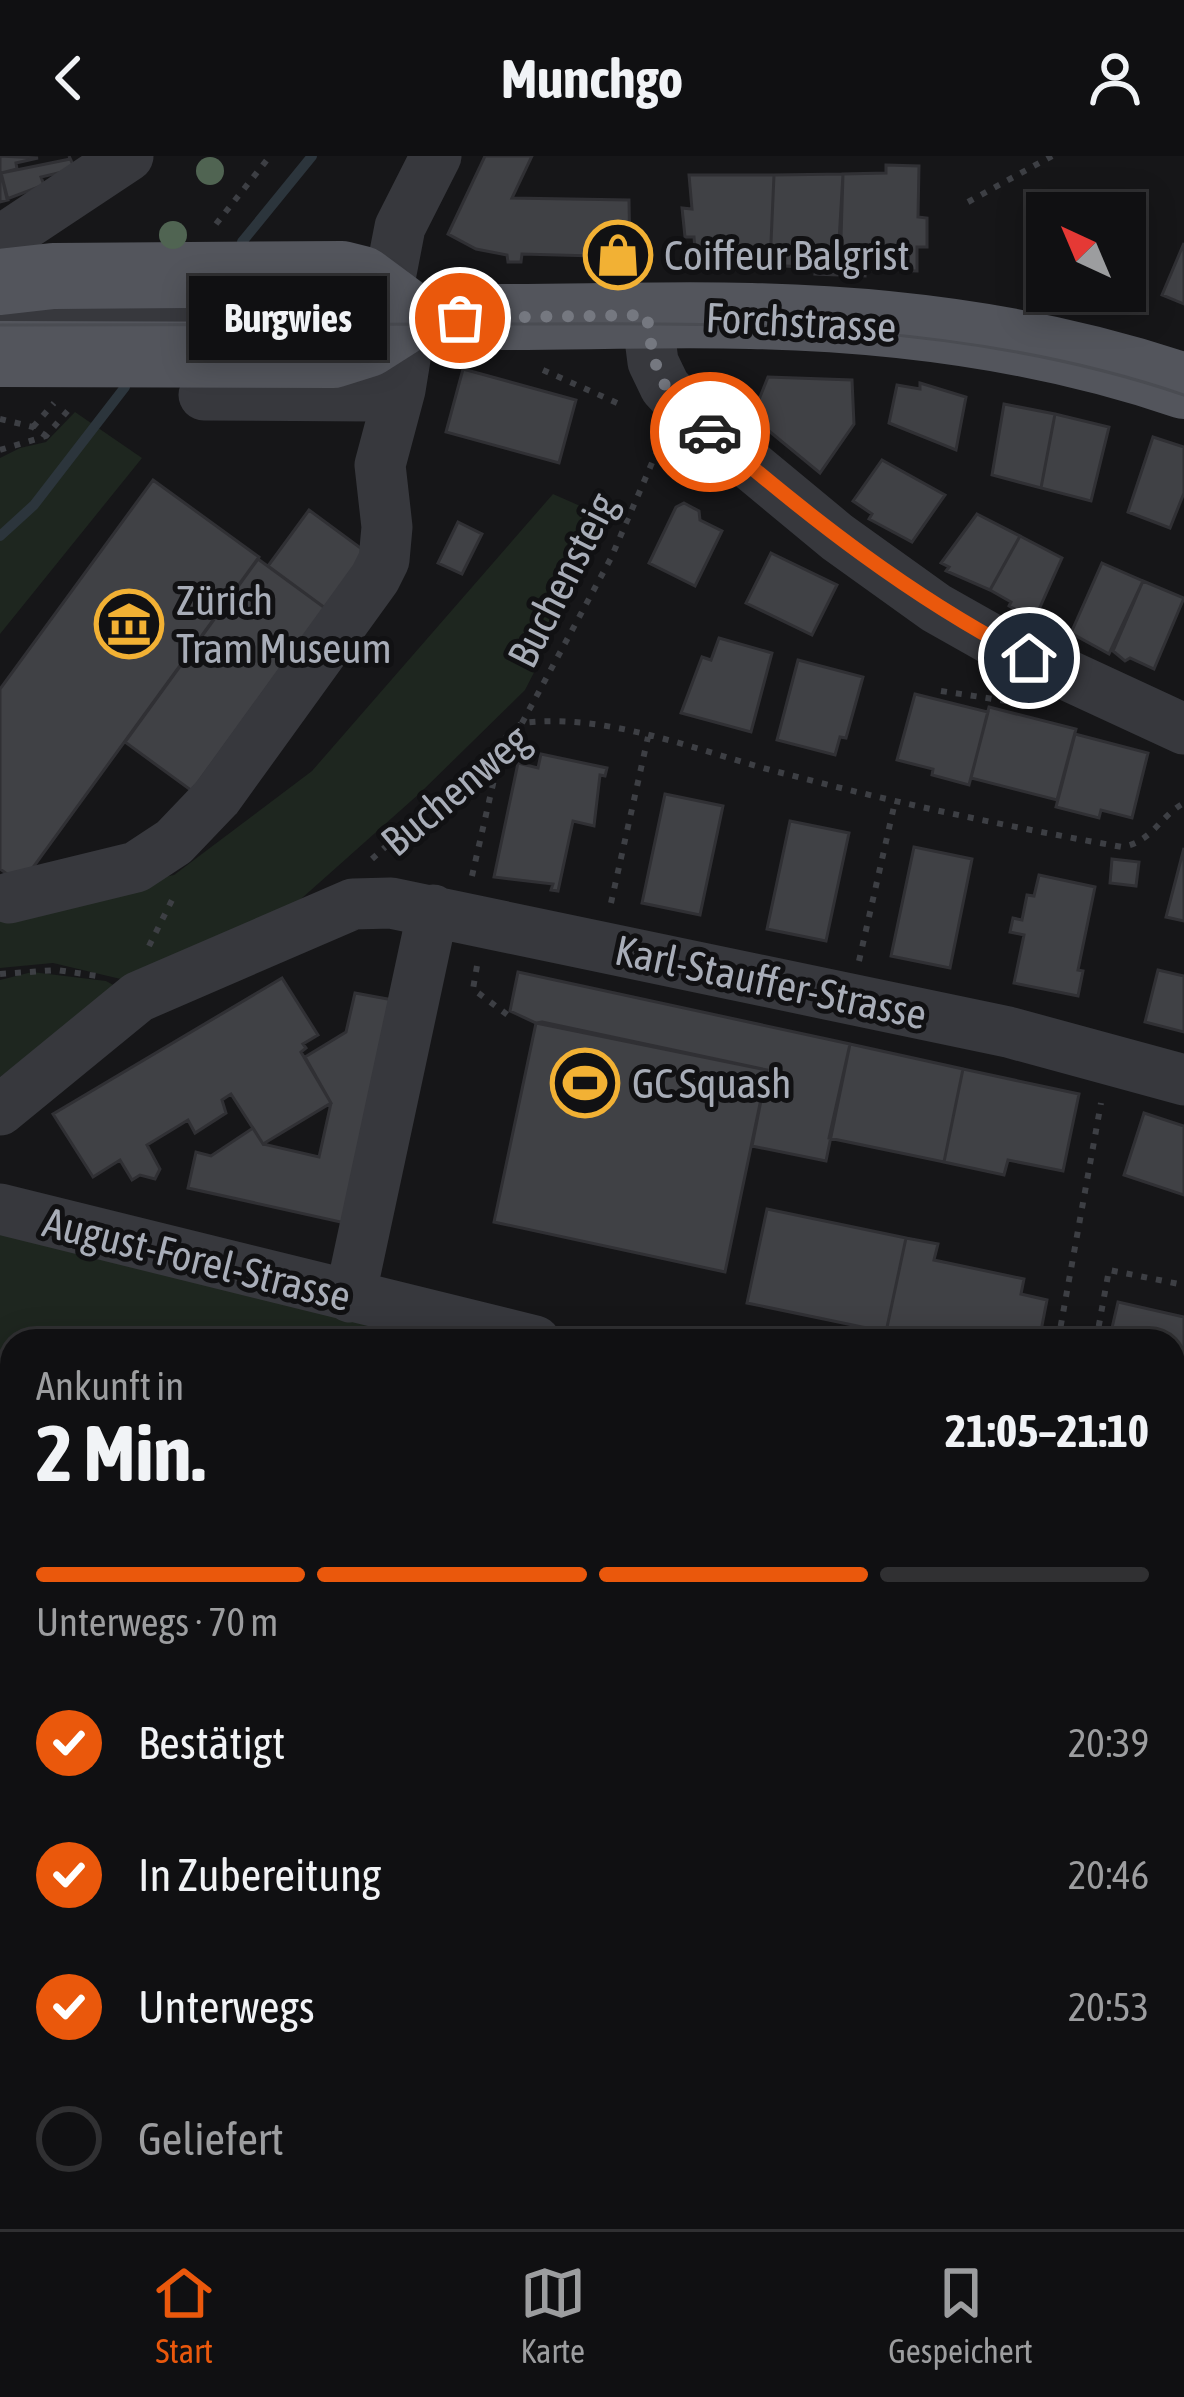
<!DOCTYPE html>
<html lang="de">
<meta charset="utf-8">
<style>
:root{--surface:#101012;--page:#19191b;--text:#f1f3f6;--muted:#9c9d9f;--line:#303032;--accent:#ea580c}
body{margin:0;font-family:"Asap Condensed",sans-serif;background:var(--page);color:var(--text);height:100vh;display:flex;flex-direction:column;font-size:45px;white-space:nowrap}
*{box-sizing:border-box;margin:0}
p{font-size:39px;color:var(--muted)}
.icon{flex:none;width:66px;height:66px;fill:none;stroke:currentColor;stroke-width:2;stroke-linecap:round;stroke-linejoin:round}
.map{position:relative;flex:1;overflow:hidden}
.side{position:absolute;left:0px;top:1173px;width:1185px;height:900px;display:flex;flex-direction:column;background:var(--surface);border-radius:36px 36px 0 0;box-shadow:0 6px 30px #0003,0 0 0 3px var(--line)}
.side>*{flex:none}
.needle{width:78px;rotate:316deg}
.buttons{position:absolute;left:1026px;top:36px;display:grid;gap:24px}
.buttons a{display:grid;place-items:center;width:120px;height:120px;border-radius:0px;background:var(--surface);box-shadow:0 6px 30px #0003,0 0 0 3px var(--line);font-size:60px}
.pin{position:absolute;display:grid;place-items:center;width:102px;height:102px;color:#fff;margin:-51px;border:6px solid #fff;border-radius:50%;box-shadow:0 3px 12px #0007}
.courier{position:absolute;display:grid;place-items:center;width:120px;height:120px;margin:-60px;border:9px solid #ea580c;border-radius:50%;background:#fff;color:#222;box-shadow:0 3px 15px #0007}
.bubble{position:absolute;height:84px;border-radius:0px;background:var(--surface);box-shadow:0 6px 30px #0003,0 0 0 3px var(--line);font-size:39px;font-weight:700;line-height:84px;text-align:center}
.head em{font-style:normal;font-weight:700}
.head div{display:flex;flex-direction:column-reverse}
.head{display:flex;align-items:center;justify-content:space-between;height:204px;padding:0 36px}
h1{font-size:78px;font-weight:700;line-height:90px}
.bar{display:grid;grid-template-columns:repeat(4,1fr);gap:18px 12px;align-content:center;height:144px;padding:0 36px}
.bar i{height:15px;border-radius:9px;background:var(--line)}
.bar .current{background:var(--accent)}
.bar p{grid-column:span 4}
ol{padding:0 36px;list-style:none}
li{display:flex;align-items:center;gap:36px;height:132px}
li p{margin-inline-start:auto}
li .icon{padding:12px;border-radius:50%;background:var(--accent);color:#fff;stroke-width:4}
li:last-child{color:var(--muted)}
li i{width:66px;height:66px;border:6px solid var(--line);border-radius:50%}
header{display:flex;justify-content:space-between;align-items:center;height:156px;padding:0 36px;background:var(--surface);font-size:54px;font-weight:700}
.dock{display:flex;justify-content:space-around;align-items:center;height:168px;border-top:3px solid var(--line);background:var(--surface);font-size:33px;color:var(--muted)}
.dock a{display:grid;justify-items:center;gap:6px}
.dock .current{color:var(--accent)}
.map>svg:first-child{display:block}
.green{fill:#1e261f}
.lines{fill:none;stroke-linecap:round;stroke-linejoin:round}
.stream{stroke:#2c353c;stroke-width:10}
.building{fill:#404145;stroke:#303034;stroke-width:3}
.path{stroke:#3d3f44;stroke-width:6;stroke-dasharray:6 9;stroke-linecap:butt}
.minor{stroke:#37383d;stroke-width:51}
.major{stroke:#53555c;stroke-width:66}
.tram{stroke:#4a4c52;stroke-width:3}
.tree{fill:#506452}
.done{stroke:#757880;stroke-width:12;stroke-dasharray:0 21.6}
.route{stroke:#ea580c;stroke-width:15}
.labels{text-anchor:middle;stroke-width:10;stroke-linejoin:round;paint-order:stroke}
.poi-label{font-size:42px;fill:#a8adb8;stroke:#111113;text-anchor:start}
.street-label{font-size:42px;fill:#a8adb8;stroke:#111113}
</style>
<header><svg class="icon" aria-label="back" viewBox="0 0 24 24"><path d="M15 5l-7 7 7 7"/></svg>Munchgo<svg class="icon" aria-label="person" viewBox="0 0 24 24"><circle cx="12" cy="8" r="4"/><path d="M4 21q1-7 8-7t8 7"/></svg></header>
<div class="map">
<svg width="1184" height="2073" viewBox="0 0 1184 2073">
<rect width="100%" height="100%" fill="#161618"/>
<path class="green" d="M75 256 142 302 0 478V302L20 292 46 286Z
M553 338 612 364 525 534 420 637 274 767 129 825 53 807 0 812V754L174 719 312 615Z
M32 816 106 825 117 831 0 921V824Z
M0 1078 466 1185H12V2061H557L554 2073H0Z
M1184 1548V2073H583L585 2061H1173V1550Z"/>
<g class="lines">
<path class="stream" d="M242 86 312 0
M0 380 34 349 125 231"/>
</g>
<path class="building" d="M0 0 38 2 16 7 17 13 1 17 8 44 0 46Z
M69 0 75 13 41 21 44 29 7 43 1 17 70 3Z
M485 0H532L512 42 629 44 630 101 522 98 521 106H508L507 99 476 93 448 78Z
M886 9 919 10 918 61 927 62V91H917V115L865 114V120L843 119V113H840L843 18 886 17Z
M843 18 837 119 815 118 816 112 770 109 774 19Z
M689 19H774L770 109 696 107 694 81H685L682 52 692 53Z
M1184 87V148L1162 139Z
M1047 104V135H1102L1097 155 1039 143Z
M463 213 576 244 559 307 446 276Z
M768 221 852 224 854 268 820 317 752 261Z
M920 227 966 241 956 294 889 267 897 229 920 233Z
M1004 248 1055 258 1041 332 992 319Z
M1055 258 1109 271 1091 345 1041 332Z
M1153 281 1184 291V337L1170 372 1128 356Z
M882 304 945 339 912 386 869 363 872 358 853 345Z
M153 324 259 401 21 728 0 713V533Z
M684 347 699 355 700 364 722 375 695 430 649 407 676 351Z
M309 354 366 396 325 452 268 410Z
M977 358 1020 380 990 434 946 415 949 411 941 407Z
M458 366 482 378 462 418 438 407Z
M1020 380 1062 402 1036 460 1029 457 1027 460 1009 450 1011 446 990 434Z
M771 397 837 429 812 479 746 447Z
M258 403 325 452 192 635 125 586Z
M1102 407 1143 425 1109 498 1071 477Z
M1143 425 1184 442 1154 513 1130 502 1125 505 1113 495Z
M719 482 772 497 751 576 681 557 702 501 711 504Z
M798 504 863 521 846 582 840 581 835 599 777 584Z
M915 538 988 556 969 629 932 619 933 613 897 604Z
M989 551 1076 573 1057 644 971 622Z
M1075 578 1148 597 1132 662 1101 654 1099 662 1056 651Z
M541 598 607 612 605 620 600 619 594 670 573 665 558 735 551 734 553 728 494 721 518 607 538 612Z
M665 638 723 650 700 759 642 747Z
M790 665 849 677 826 785 767 773Z
M914 691 972 703 950 812 891 800Z
M1184 692V765L1166 761Z
M1112 703 1139 706 1136 730 1110 727Z
M1039 719 1095 731 1078 814 1083 815 1078 840 1014 827 1024 779 1010 776 1013 762 1022 764 1027 739 1034 740Z
M1158 814 1184 820V876L1145 866Z
M518 816 850 888 826 1005 752 990 767 914 536 867 510 855Z
M282 822 318 879 303 888 306 892 301 896 331 947 263 988 231 938 222 944 226 957 195 977 188 964 147 989 160 1013 155 1023 140 1019 132 1024 120 1004 93 1021 53 958Z
M355 837 393 844 345 1067 188 1032 196 996 211 1000 253 972 263 988 319 1001 331 947 305 901 346 876Z
M542 866 767 914 725 1116 494 1066 536 867Z
M850 888 963 913 944 1006 829 982Z
M963 913 1079 938 1063 1015 1008 1004 1004 1019 944 1006Z
M1144 957 1184 970V1039L1124 1019Z
M767 1053 906 1082 886 1176 747 1147Z
M906 1082 938 1088 934 1104 1024 1123 1021 1138 1047 1144 1039 1185H931L886 1176Z
M1118 1146 1184 1161V1225L1173 1222V1185H1109Z"/>
<g class="lines">
<path class="path" d="M968 46 1052 0
M216 68 270 0
M543 214 624 250
M0 263 33 271 46 280
M33 271 54 247
M0 294 46 280 71 251
M941 535 1020 547
M522 567 611 402 661 286
M372 703 522 567C611 556 704 598 790 619 900 648 1010 671 1122 691 1152 686 1160 660 1184 647
M472 720 496 615 480 603
M611 747 648 581
M149 790 175 738
M859 805 895 646
M477 810 473 833 509 860
M0 818 57 814 97 820
M1058 1185 1101 947
M1096 1185 1109 1114 1184 1129
M0 1392 12 1380
M0 1544 12 1548
M0 1652 12 1640
M1173 1777 1184 1778"/>
<path class="minor" d="M0 85 128 0
M387 138 400 71 436 0
M647 159 653 206 665 231 696 264 837 381 936 452 998 487 1184 573
M0 161 412 160 400 234 380 309 387 371 384 404 375 422 217 641 174 686 136 711 9 742
M204 239 372 240 400 234
M0 954 138 841 353 748 391 747 1008 876 1184 924
M0 1053 535 1185
M350 1141 433 754
M1173 1316 1184 1318
M1173 1538 1184 1536
M400 2061 401 2073
M1013 2061 1030 2073
M564 2073 567 2061"/>
<path class="major" d="M0 126 53 120 342 118 362 123 412 160
M0 198 333 199 368 188 412 160C525 164 638 157 751 160 896 163 1046 183 1184 230"/>
<path class="tram" d="M0 169C179 168 358 168 537 168 755 167 974 167 1184 239"/>
</g>
<g class="tree">
<circle cx="210" cy="15" r="14"/>
<circle cx="173" cy="79" r="14"/>
</g>
<g class="lines">
<path class="done" d="M460 162 647 159C654 221 662 236 710 276"/>
<path class="route" d="M710 276C810 362 912 442 1029 502"/>
</g>
<defs>
<symbol id="shop-ring" viewBox="-11 -11 22 22"><circle r="9.5" fill="#111113" stroke="#f2b134" stroke-width="1.5"/><path d="M-5-2.5h2.3a2.7 3.5 0 0 1 5.4 0H5L5.5 6h-11ZM-1.5-2.5h3a1.5 2.3 0 0 0-3 0Z" fill="#f2b134"/></symbol>
<symbol id="museum-ring" viewBox="-11 -11 22 22"><circle r="9.5" fill="#111113" stroke="#f2b134" stroke-width="1.5"/><path d="M0-6L6-3V-2H-6V-3ZM-5-1h2V3h-2ZM-1-1h2V3h-2ZM3-1h2V3H3ZM-6 4H6V6H-6Z" fill="#f2b134"/></symbol>
<symbol id="stadium-ring" viewBox="-11 -11 22 22"><circle r="9.5" fill="#111113" stroke="#f2b134" stroke-width="1.5"/><path d="M0-5a6.5 5 0 1 0 0 10a6.5 5 0 1 0 0-10ZM-3.5-1.8h7v3.6h-7Z" fill="#f2b134"/></symbol>
</defs>
<g fill-rule="evenodd">
<use href="#shop-ring" x="580" y="61" width="76" height="76"/>
<use href="#museum-ring" x="91" y="430" width="76" height="76"/>
<use href="#stadium-ring" x="547" y="889" width="76" height="76"/>
</g>
<g class="labels">
<g class="poi-label">
<text x="664" y="114">Coiffeur Balgrist</text>
<text x="176" y="459">Zürich<tspan x="176" dy="48">Tram Museum</tspan></text>
<text x="632" y="942">GC Squash</text>
</g>
<g class="street-label">
<text transform="translate(801 166) rotate(3)" y="15">Forchstrasse</text>
<text transform="translate(562 424) rotate(-63)" y="15">Buchensteig</text>
<text transform="translate(455 634) rotate(-40)" y="15">Buchenweg</text>
<text transform="translate(771 826) rotate(12)" y="15">Karl-Stauffer-Strasse</text>
<text transform="translate(197 1103) rotate(14)" y="15">August-Forel-Strasse</text>
</g>
</g>
</svg>
<div class="buttons">
<a><svg class="needle" viewBox="-14 -14 28 28"><path d="M0-13l5 13h-10z" fill="#e53935"/><path d="M0 13l5-13h-10z" fill="#9c9d9f"/></svg></a>
</div>
<div class="pin" style="left:460px;top:162px;background:#ea580c"><svg class="icon" aria-label="bag" viewBox="0 0 24 24"><path d="M5 8h14l-1 12H6zM9 8a3 3 0 0 1 6 0"/></svg></div>
<div class="pin" style="left:1029px;top:502px;background:#1f2937"><svg class="icon" aria-label="home" viewBox="0 0 24 24"><path d="M3 11l9-7 9 7M6 9v11h12V9"/></svg></div>
<div class="courier" style="left:710px;top:276px"><svg class="icon" aria-label="car" viewBox="0 0 24 24"><path d="M5 17H2v-5l4-1 3-4h7l3 4 3 1v5h-3M9 17h6M6 11h13"/><circle cx="7" cy="17" r="2"/><circle cx="17" cy="17" r="2"/></svg></div>
<div class="bubble" style="left:189px;top:120px;width:198px">Burgwies</div>
<section class="side">
<div class="head"><div><h1>2 Min.</h1><p>Ankunft in</p></div><em>21:05–21:10</em></div>
<div class="bar"><i class="current"></i><i class="current"></i><i class="current"></i><i></i><p>Unterwegs · 70 m</p></div>
<ol>
<li><svg class="icon" aria-label="check" viewBox="0 0 24 24"><path d="M5 12l5 5 9-10"/></svg>Bestätigt<p>20:39</p></li>
<li><svg class="icon" aria-label="check" viewBox="0 0 24 24"><path d="M5 12l5 5 9-10"/></svg>In Zubereitung<p>20:46</p></li>
<li><svg class="icon" aria-label="check" viewBox="0 0 24 24"><path d="M5 12l5 5 9-10"/></svg>Unterwegs<p>20:53</p></li>
<li><i></i>Geliefert</li>
</ol>
</section>
</div>
<nav class="dock">
<a class="current"><svg class="icon" aria-label="home" viewBox="0 0 24 24"><path d="M3 11l9-7 9 7M6 9v11h12V9"/></svg>Start</a>
<a><svg class="icon" aria-label="map" viewBox="0 0 24 24"><path d="M3 6l6-2 6 2 6-2v14l-6 2-6-2-6 2zM9 4v14M15 6v14"/></svg>Karte</a>
<a><svg class="icon" aria-label="saved" viewBox="0 0 24 24"><path d="M7 4h10v16l-5-4-5 4z"/></svg>Gespeichert</a>
</nav>
